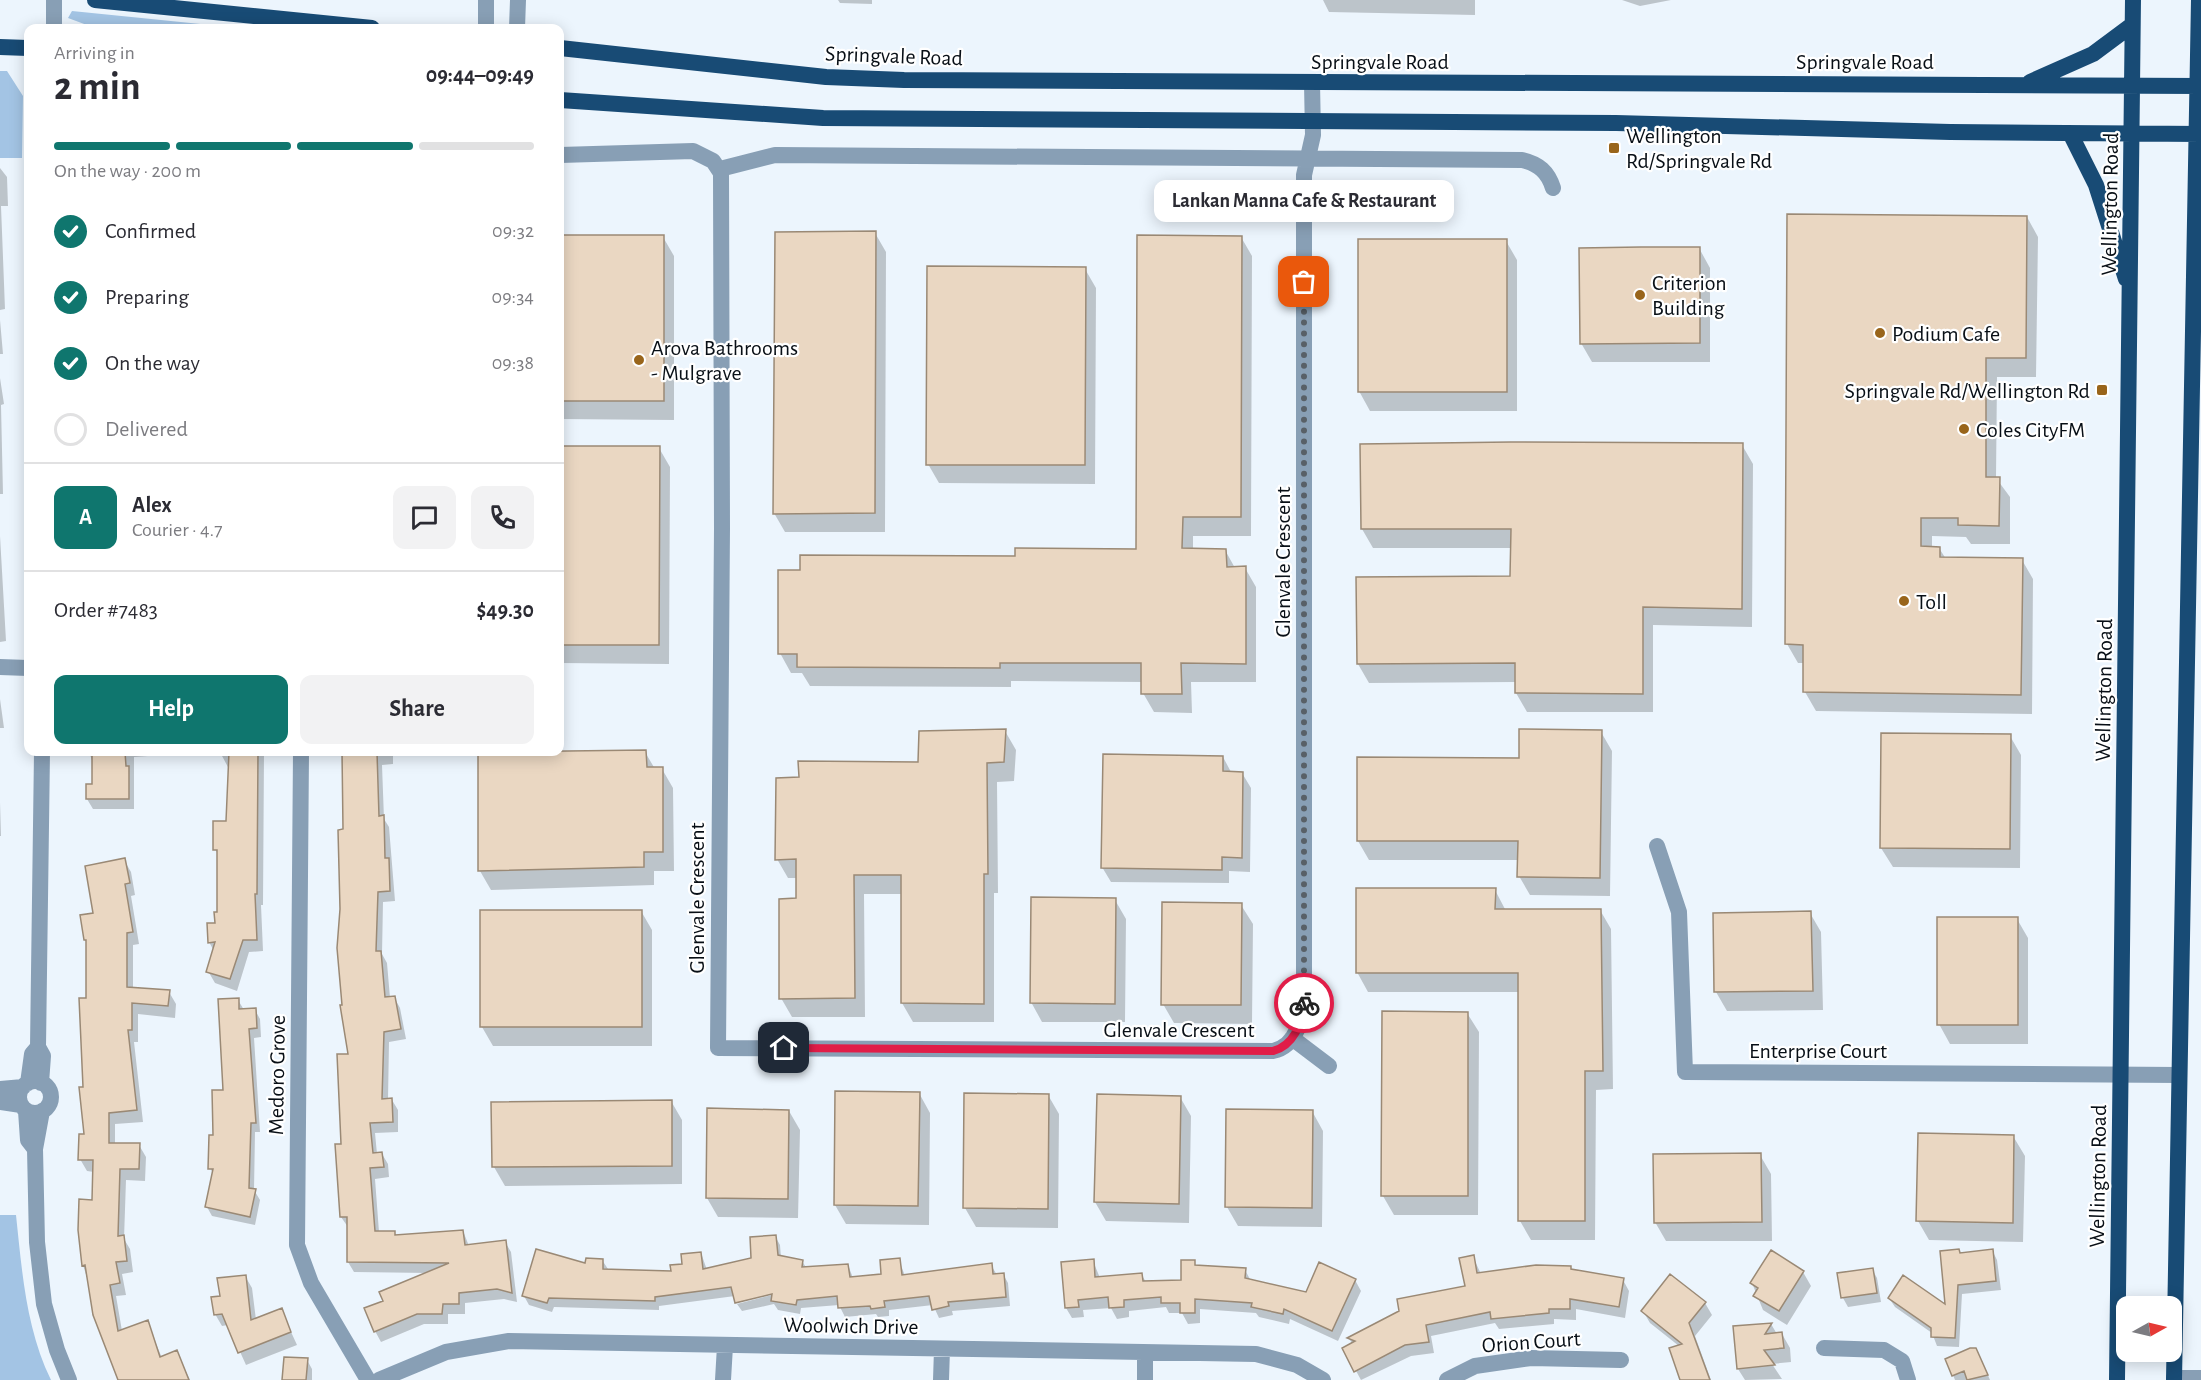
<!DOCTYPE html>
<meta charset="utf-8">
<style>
:root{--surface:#fff;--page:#f2f2f3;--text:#2b2b33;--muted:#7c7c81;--line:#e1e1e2;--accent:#0f766e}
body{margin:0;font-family:"Alegreya Sans",sans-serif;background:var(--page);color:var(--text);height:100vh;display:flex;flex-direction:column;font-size:22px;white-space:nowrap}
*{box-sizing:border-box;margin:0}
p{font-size:20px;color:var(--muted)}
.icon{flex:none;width:33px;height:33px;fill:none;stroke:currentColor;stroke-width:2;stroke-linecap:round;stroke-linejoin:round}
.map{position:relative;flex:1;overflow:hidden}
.details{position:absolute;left:24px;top:24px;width:540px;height:732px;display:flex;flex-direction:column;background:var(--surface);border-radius:12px;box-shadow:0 3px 15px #0003}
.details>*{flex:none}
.needle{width:39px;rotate:82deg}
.fabs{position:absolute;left:2116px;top:1296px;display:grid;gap:12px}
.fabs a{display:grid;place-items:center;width:66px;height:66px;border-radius:12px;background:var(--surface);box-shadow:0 3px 15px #0003;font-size:30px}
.pin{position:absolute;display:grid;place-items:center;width:51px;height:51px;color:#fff;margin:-26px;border-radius:12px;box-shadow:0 3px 9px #0006}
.courier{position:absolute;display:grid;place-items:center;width:60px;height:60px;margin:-30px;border:4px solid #e11d48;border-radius:50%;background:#fff;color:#222;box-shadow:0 2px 8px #0007}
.bubble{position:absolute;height:42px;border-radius:12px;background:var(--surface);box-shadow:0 3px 15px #0003;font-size:20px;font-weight:600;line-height:42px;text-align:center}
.summary em{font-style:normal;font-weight:600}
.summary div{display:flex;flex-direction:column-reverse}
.summary{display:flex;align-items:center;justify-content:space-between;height:102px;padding:0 30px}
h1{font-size:39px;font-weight:600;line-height:45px}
.bar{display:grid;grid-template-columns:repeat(4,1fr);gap:9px 6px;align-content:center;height:72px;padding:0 30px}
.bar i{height:8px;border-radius:4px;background:var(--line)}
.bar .current{background:var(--accent)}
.bar p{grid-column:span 4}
.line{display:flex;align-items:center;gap:15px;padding:0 30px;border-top:2px solid var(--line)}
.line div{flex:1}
.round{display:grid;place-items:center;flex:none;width:63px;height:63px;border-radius:12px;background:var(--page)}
ol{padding:0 30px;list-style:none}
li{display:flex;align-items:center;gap:18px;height:66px}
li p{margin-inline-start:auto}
li .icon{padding:6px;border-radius:50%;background:var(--accent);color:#fff;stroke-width:4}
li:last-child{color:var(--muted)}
li i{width:33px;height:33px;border:3px solid var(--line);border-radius:50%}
.cta{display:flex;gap:12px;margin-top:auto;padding:12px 30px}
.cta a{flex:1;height:69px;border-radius:12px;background:var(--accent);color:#fff;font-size:24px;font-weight:600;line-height:69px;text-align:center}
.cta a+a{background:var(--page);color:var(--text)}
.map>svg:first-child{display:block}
.green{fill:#a3c4e4}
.shadow{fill:#0003}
.building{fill:#ead7c2;stroke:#9a8975;stroke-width:1.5}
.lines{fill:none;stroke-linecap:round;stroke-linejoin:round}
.minor{stroke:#889fb5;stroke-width:16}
.trunk{stroke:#184b75;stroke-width:16}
.done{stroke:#586067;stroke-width:6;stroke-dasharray:0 10.8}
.route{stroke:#e11d48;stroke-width:8}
.poi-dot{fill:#99651b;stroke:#fff;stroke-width:2}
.labels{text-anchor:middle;stroke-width:4.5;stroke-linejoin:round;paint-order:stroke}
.street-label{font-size:22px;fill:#080f16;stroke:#fff}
.poi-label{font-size:22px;fill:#080f16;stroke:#fff;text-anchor:start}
</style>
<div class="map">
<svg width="2201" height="1380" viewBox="0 0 2201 1380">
<rect width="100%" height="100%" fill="#ecf5fd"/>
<path class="green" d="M72 11 240 28H95L68 18Z
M0 71H7L23 96 22 158H0Z
M0 1215H16C22 1271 26 1329 51 1380H0Z"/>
<path class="shadow" d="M838 0H872V4L840 3Z
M1323 0H1475V15L1329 12Z
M1622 0H1671L1640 6Z
M0 168 7 177 8 206H1L5 309 0 310Z
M2027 217 2038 237 2036 377H1997L1996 478 2010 497V544H1971L1966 537 1932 536V548H1939L1946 559 2022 560 2033 579 2032 714 1816 711 1805 692V663H1798L1787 644Z
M875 233 886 252 885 532H785L774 513Z
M560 236 663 237 674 256V420L560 419Z
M1241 237 1252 256 1251 536H1193V550H1225L1235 568H1245L1256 587V682H1191L1192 713 1154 712 1143 693V682L1011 681V687L810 686 802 673H791L780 653 1017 558 1137 550Z
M1506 241 1517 260V411H1370L1359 391Z
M1699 248 1710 268V362H1592L1581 343Z
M1085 269 1096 288 1095 484 939 483 928 464Z
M0 320 3 354H0Z
M0 378 4 404 1 405 3 494H0Z
M1742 445 1753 464 1752 627 1653 625V712H1527L1516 693V682L1369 683 1358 664V579L1512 578V548H1373L1362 529Z
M560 447 659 448 670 467 669 664 560 663Z
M0 536 6 641 0 642Z
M0 699 4 728H0Z
M1005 731 1016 750 1014 781 997 782 998 893H994V1022H913L902 1003 903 894H864L865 1017H792L781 998 797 900 798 878H788L777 859 920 763Z
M1601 732 1612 751 1610 896 1530 895 1519 876V860H1369L1358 841 1520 759Z
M2010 736 2021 755 2020 868 1893 867 1881 848Z
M89 752H147L148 756 134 757V809H93L87 799 93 785V763Z
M213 752H263L264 754 263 905H261L263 951 249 952 237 991 215 983 208 971 214 951 209 942 218 913 219 856 215 849 227 822 229 769 221 754Z
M343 752H393V764L382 765 384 819 389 827 395 901 383 902 382 954 387 963 390 998 394 997 400 1008 406 1039 389 1042 388 1100H392L398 1110V1132L375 1133 377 1154H382L388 1164 389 1177 375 1179 379 1232H394L396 1236 463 1231 469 1246 505 1242 511 1252 517 1302 504 1299 465 1303V1314H448V1324H424L381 1342 375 1331 385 1301 429 1273 354 1272 348 1262V1227L341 1217 342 1145 350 1055 344 1006Z
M645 752 655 769H662L673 788 674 871H654V885L491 890 480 871Z
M1223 757 1231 772 1242 773 1251 788 1250 872 1229 871V883L1111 882 1102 867Z
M0 802 1 836H0Z
M124 860 131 872 135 895 131 896 139 944 133 945V989L169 992 176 1004 175 1018 138 1014V1042H134L143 1122 115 1124V1144L139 1145 146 1157 145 1181 126 1180 124 1239 130 1249 133 1272 122 1274 126 1295 116 1296 122 1331 147 1322 162 1358 176 1352 190 1380H119L83 1265 94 1201V1172L87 1171 80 1159 86 1135 88 944 85 940 95 914Z
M1495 890 1506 911 1600 910 1611 929 1613 1089 1596 1090 1595 1240H1531L1520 1221V992H1368L1357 972Z
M1115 900 1126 919 1125 1022H1042L1031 1002Z
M1241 905 1253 924 1252 1024 1174 1023 1163 1004Z
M641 911 652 930V1046H493L482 1027Z
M1810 913 1821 932 1823 1010 1727 1011 1716 992Z
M2017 919 2028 938V1044H1950L1939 1024Z
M238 1000 244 1010H255L260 1019 261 1037 254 1038 260 1132H255L254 1190 260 1200 255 1225 212 1216 207 1207 214 1175 210 1168 214 1136Z
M1467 1013 1479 1032 1478 1215H1394L1383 1196Z
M919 1093 930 1113 929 1225 846 1224 835 1205Z
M965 1095H1048L1059 1114 1058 1228 976 1227 965 1208Z
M1180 1097 1191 1116 1189 1223 1106 1221 1095 1202Z
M671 1101 682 1120V1184L505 1186 494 1167Z
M789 1111 800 1130 798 1218 718 1217 707 1198Z
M1312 1111 1323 1131 1322 1227 1238 1226 1227 1207Z
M2013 1136 2025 1156 2023 1242 1929 1240 1918 1221Z
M1760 1155 1771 1174 1772 1241H1666L1655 1222Z
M775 1236 780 1245 781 1258 802 1261 807 1269 848 1265 853 1278 883 1276 899 1260 905 1276 991 1265 997 1275 1003 1274 1008 1283 1010 1306 952 1311 953 1315 939 1318 933 1305 889 1310V1316L878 1317 876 1314 845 1317 839 1305 801 1308 800 1314 778 1310 774 1304 742 1311 737 1304 780 1293 779 1290 737 1303 735 1296 659 1306V1310L554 1307 552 1312 529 1305 524 1296 602 1260 608 1269 672 1273 701 1253 707 1270 753 1259Z
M1992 1250 1997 1260 2001 1290 1962 1294 1959 1347 1937 1346 1932 1333 1895 1307 1889 1298 1947 1307 1960 1254Z
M1473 1257 1481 1274 1570 1267 1572 1271 1623 1280 1629 1291 1625 1318 1576 1309V1320L1554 1319V1324L1499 1329 1495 1323 1431 1336 1434 1353 1411 1356 1361 1380 1344 1349 1353 1344 1349 1339 1467 1287Z
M1093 1261 1100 1278 1141 1274 1146 1282H1183L1194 1262 1196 1266 1245 1270 1251 1281 1307 1294 1355 1280 1361 1291 1338 1341 1290 1319 1289 1324 1259 1317 1256 1313 1200 1309V1323L1188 1324 1182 1313H1169L1166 1307 1129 1311V1317L1117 1319 1111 1308 1083 1310 1084 1317 1072 1318 1066 1308Z
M1872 1269 1877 1278 1881 1302 1848 1307 1843 1298 1839 1275Z
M1803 1272 1811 1286 1787 1325 1763 1310 1752 1283Z
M245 1276 252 1288 256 1320 281 1310 297 1345 246 1365 228 1325 222 1326 215 1314 222 1297Z
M1705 1303 1712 1315 1695 1336 1711 1380H1682L1679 1346 1650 1323 1643 1311Z
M1771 1324 1777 1334H1782L1790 1348 1791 1362 1772 1364 1782 1379 1745 1380 1738 1369Z
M1981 1359 1990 1380H1955L1947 1360Z
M307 1360 312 1369V1380H284Z"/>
<path class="building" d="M1787 214 2027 216 2026 358H1986V477H2000L1999 526 1958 525V518H1921V546L1940 547V557L2023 558 2021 695 1803 692V645L1785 644Z
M876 231 875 513 773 514 775 232Z
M560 235H664V401H560Z
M1137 235 1242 236 1241 517H1183L1182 548 1226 549 1227 567 1246 566V664L1181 663 1182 694H1141V663H1000V668L797 667V654H778V570H800V555L1015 556V548L1136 549Z
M1358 239H1507V392H1358Z
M1641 247H1700V343L1580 344 1579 248Z
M927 266 1086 267 1085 465H926Z
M1511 442 1743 443 1742 609 1643 607V694L1515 693V663L1357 664 1356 577 1510 576 1511 529H1361L1360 444Z
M560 446H660L659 645H560Z
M1006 729 1004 762 987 763 988 874H984V1004L901 1003V875H854L855 998 779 999V899L796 898V859L775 860 776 778 799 777 798 761 918 762 919 731Z
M1519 729 1602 730 1600 878 1517 877 1518 841H1357V757L1519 758Z
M1881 733 2011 734 2010 849 1880 848Z
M646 750 647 767H663V852H644V867L478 871V752Z
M92 752H125L126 766H129V799H86V784H92Z
M229 752H258L257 894H255L257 940H243L230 979 206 972 215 942 208 943 207 923H215L214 912H217V850H213V821H226Z
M342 752H377L379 816 384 815 385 858H389L390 891 378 892 376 951H381L385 997 395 996 401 1029 384 1032 382 1099 392 1098 393 1122 370 1123 373 1153 382 1152 384 1167 370 1168 375 1231H395V1235L463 1230 465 1245 506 1240 512 1293 497 1289 459 1293V1304H443L442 1314H417L374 1332 364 1308 383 1301 379 1292 449 1263 347 1262V1217H340L335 1144H341L337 1054H348L340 1005H342L337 948 340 909 338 830 343 829Z
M1103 754 1223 756V771L1243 772 1242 858 1222 857V870L1101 868Z
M125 858 130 883 125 884 133 932 127 933V987L170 990 168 1006 132 1003V1030H128L137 1110 109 1113V1143H140L139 1169H120L118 1236 124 1235 127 1261 116 1262 120 1283 110 1285 118 1331 148 1320 160 1357 177 1350 189 1380H118L93 1315 85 1265 82 1266 78 1230 79 1199 92 1200 93 1160H78L79 1134H84L79 1087H83L79 998H86V940H84L80 915 93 913 85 866Z
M1356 888H1496L1495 909H1601L1603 1071H1585V1221H1518V973H1356Z
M1031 897 1116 898 1115 1004 1030 1003Z
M1162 902 1242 903 1241 1005H1161Z
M480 910H642V1027H480Z
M1811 911 1813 991 1714 992 1713 913Z
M1937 917H2018V1025H1937Z
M239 998V1009L256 1008 257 1028 249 1029 256 1123H251L249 1188 256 1189 250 1217 205 1207 213 1169H208L209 1135H213L212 1090H223L218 999Z
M1382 1011 1468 1012V1196H1381Z
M835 1091 920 1092 918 1206 834 1205Z
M964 1093 1049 1094 1048 1209 963 1208Z
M1097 1094 1181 1096 1179 1204 1094 1202Z
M672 1100V1166L492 1167 491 1102Z
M707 1108 789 1110 788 1199 706 1198Z
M1226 1109 1313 1110 1312 1208 1225 1207Z
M1918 1133 2014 1135 2013 1223 1916 1221Z
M1761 1153 1762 1222 1654 1223 1653 1154Z
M776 1235 778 1255 803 1260 802 1267 848 1264 850 1277 881 1274 880 1260 900 1258 902 1275 992 1263 993 1274 1004 1273 1006 1297 948 1302 949 1306 932 1310 929 1296 884 1301 885 1307 871 1309 870 1306 838 1308 837 1296 797 1300 796 1305 771 1301 772 1294 735 1303 731 1287 655 1297V1301L549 1298 547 1303 522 1296 536 1249 585 1263 586 1258 603 1259V1269L671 1271 670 1265 682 1264 681 1254 701 1252 703 1269 751 1258 750 1237Z
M1959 1249 1960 1253 1993 1249 1996 1281 1958 1285 1955 1338 1931 1337V1328L1888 1298 1903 1275 1945 1304 1940 1251Z
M1771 1250 1804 1271 1779 1311 1753 1296 1758 1288 1750 1283Z
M1474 1255 1477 1273 1536 1265 1571 1266V1269L1624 1278 1619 1307 1570 1299V1309H1549V1313L1491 1319 1490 1312 1426 1325 1429 1342 1405 1345 1354 1372 1342 1348 1355 1341 1347 1338 1399 1311 1397 1299 1465 1286 1459 1258Z
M1094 1259 1095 1277 1142 1273 1143 1281 1181 1280V1260H1195V1265L1246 1268 1245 1278 1306 1292 1319 1262 1356 1279 1332 1331 1284 1309 1283 1314 1251 1307 1252 1303 1195 1299V1313H1180V1303H1161V1297L1124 1300V1307L1109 1308 1108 1297 1078 1300 1079 1307 1065 1308 1061 1262Z
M1873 1268 1877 1293 1841 1298 1837 1273Z
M1670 1274 1706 1302 1689 1323 1710 1380H1680L1669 1348 1682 1344 1641 1311Z
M246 1275 251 1320 282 1308 291 1332 238 1353 222 1314 214 1315 211 1297 220 1296 217 1278Z
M1772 1323 1765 1334 1782 1332 1784 1348 1764 1350 1775 1365 1737 1369 1733 1326Z
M1970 1348H1976L1988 1375 1967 1380 1964 1371 1952 1376 1945 1359Z
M284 1357 308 1358 306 1380H282Z"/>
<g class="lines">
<path class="minor" d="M486 0V28
M54 28V0
M517 28 518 0
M560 155 693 151 713 161 721 173 722 528 718 1048 1273 1051C1297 1046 1303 1017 1304 996V175L1313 135 1312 83
M720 169 775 155 1522 160C1539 164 1548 172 1553 188
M0 667 28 668
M301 752 297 1245 311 1283 368 1380
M1657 846 1679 912 1685 1072 2179 1075
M1292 1038 1329 1066
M19 1097a16 16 0 1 1 32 0a16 16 0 1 1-32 0Z
M28 1083 32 1054 38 1047
M41 1083 43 1056 38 1047 42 752
M0 1089 23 1087
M0 1102 21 1105
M26 1111 28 1140 35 1149
M42 1111 35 1149 37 1242 44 1304 57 1350 69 1380
M1824 1348 1884 1350 1902 1361 1908 1380
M2174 1378H2201
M379 1380 446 1352 509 1341 1256 1354 1297 1365 1323 1380
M723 1380 725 1346
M941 1380 942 1349
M1145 1380V1354
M1447 1380 1475 1366 1531 1358 1621 1360"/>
<path class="trunk" d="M95 0 372 28
M0 47 28 48
M560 48 826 77 904 80 2201 86
M2030 82 2093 54 2132 25
M560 100 823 118 1616 123 1950 132 2201 134
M2070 133 2096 185 2126 279
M2117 1380 2133 0
M2174 1380 2199 0"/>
</g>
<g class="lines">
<path class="done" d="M1304 1003V282"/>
<path class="route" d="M784 1048 1273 1051C1293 1046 1303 1023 1304 1003"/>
</g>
<g class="poi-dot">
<rect x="1608" y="142" width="12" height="12" rx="3"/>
<circle cx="1640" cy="295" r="6"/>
<circle cx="1880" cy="333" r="6"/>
<circle cx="639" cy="360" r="6"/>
<rect x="2096" y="384" width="12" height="12" rx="3"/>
<circle cx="1964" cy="429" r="6"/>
<circle cx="1904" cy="601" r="6"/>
</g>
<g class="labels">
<g class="street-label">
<text transform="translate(894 55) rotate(2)" y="8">Springvale Road</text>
<text x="1380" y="69">Springvale Road</text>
<text x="1865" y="69">Springvale Road</text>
<text transform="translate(2109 204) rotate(-89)" y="8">Wellington Road</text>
<text transform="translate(1282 562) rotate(-90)" y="8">Glenvale Crescent</text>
<text transform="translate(2103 690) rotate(-89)" y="8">Wellington Road</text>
<text transform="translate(696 898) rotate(-90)" y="8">Glenvale Crescent</text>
<text x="1179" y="1037">Glenvale Crescent</text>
<text x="1818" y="1058">Enterprise Court</text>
<text transform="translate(276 1075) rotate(-89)" y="8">Medoro Grove</text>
<text transform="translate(2097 1176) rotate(-89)" y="8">Wellington Road</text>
<text transform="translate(851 1325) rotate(1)" y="8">Woolwich Drive</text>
<text transform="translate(1531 1341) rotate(-4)" y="8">Orion Court</text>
</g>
<g class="poi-label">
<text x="1626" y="143">Wellington<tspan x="1626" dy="25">Rd/Springvale Rd</tspan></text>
<text x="1652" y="290">Criterion<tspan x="1652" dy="25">Building</tspan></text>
<text x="1892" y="341">Podium Cafe</text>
<text x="651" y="355">Arova Bathrooms<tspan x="651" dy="25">- Mulgrave</tspan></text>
<text x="2090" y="398" text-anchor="end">Springvale Rd/Wellington Rd</text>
<text x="1976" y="437">Coles CityFM</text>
<text x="1916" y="609">Toll</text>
</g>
</g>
</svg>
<div class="fabs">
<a><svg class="needle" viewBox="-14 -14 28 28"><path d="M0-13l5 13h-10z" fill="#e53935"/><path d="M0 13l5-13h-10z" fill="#7c7c81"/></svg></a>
</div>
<div class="pin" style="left:1304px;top:282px;background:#ea580c"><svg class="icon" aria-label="bag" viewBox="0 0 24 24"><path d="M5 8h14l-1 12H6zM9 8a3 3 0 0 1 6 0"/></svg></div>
<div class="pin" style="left:784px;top:1048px;background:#1f2937"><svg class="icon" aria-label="home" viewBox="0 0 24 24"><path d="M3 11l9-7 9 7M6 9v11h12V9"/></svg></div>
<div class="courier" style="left:1304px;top:1003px"><svg class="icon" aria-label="bike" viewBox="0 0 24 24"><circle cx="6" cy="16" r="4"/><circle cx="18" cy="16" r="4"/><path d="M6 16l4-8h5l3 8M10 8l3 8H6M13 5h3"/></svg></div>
<div class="bubble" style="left:1154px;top:180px;width:300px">Lankan Manna Cafe &amp; Restaurant</div>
<section class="details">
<div class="summary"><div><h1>2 min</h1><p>Arriving in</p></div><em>09:44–09:49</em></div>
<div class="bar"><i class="current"></i><i class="current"></i><i class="current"></i><i></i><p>On the way · 200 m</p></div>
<ol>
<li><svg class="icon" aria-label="check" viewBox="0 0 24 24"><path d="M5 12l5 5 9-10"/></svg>Confirmed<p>09:32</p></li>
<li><svg class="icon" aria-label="check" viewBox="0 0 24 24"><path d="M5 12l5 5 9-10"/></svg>Preparing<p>09:34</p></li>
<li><svg class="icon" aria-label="check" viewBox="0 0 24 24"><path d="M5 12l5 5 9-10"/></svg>On the way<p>09:38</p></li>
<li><i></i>Delivered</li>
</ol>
<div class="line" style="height:108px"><b class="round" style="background:var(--accent);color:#fff">A</b><div><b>Alex</b><p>Courier · 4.7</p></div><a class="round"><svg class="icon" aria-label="chat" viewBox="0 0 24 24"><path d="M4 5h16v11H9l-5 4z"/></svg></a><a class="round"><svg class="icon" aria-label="phone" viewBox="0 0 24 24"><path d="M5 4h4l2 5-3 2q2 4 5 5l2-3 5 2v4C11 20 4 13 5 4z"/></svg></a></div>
<div class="line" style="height:78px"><div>Order #7483</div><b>$49.30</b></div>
<div class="cta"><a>Help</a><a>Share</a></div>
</section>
</div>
